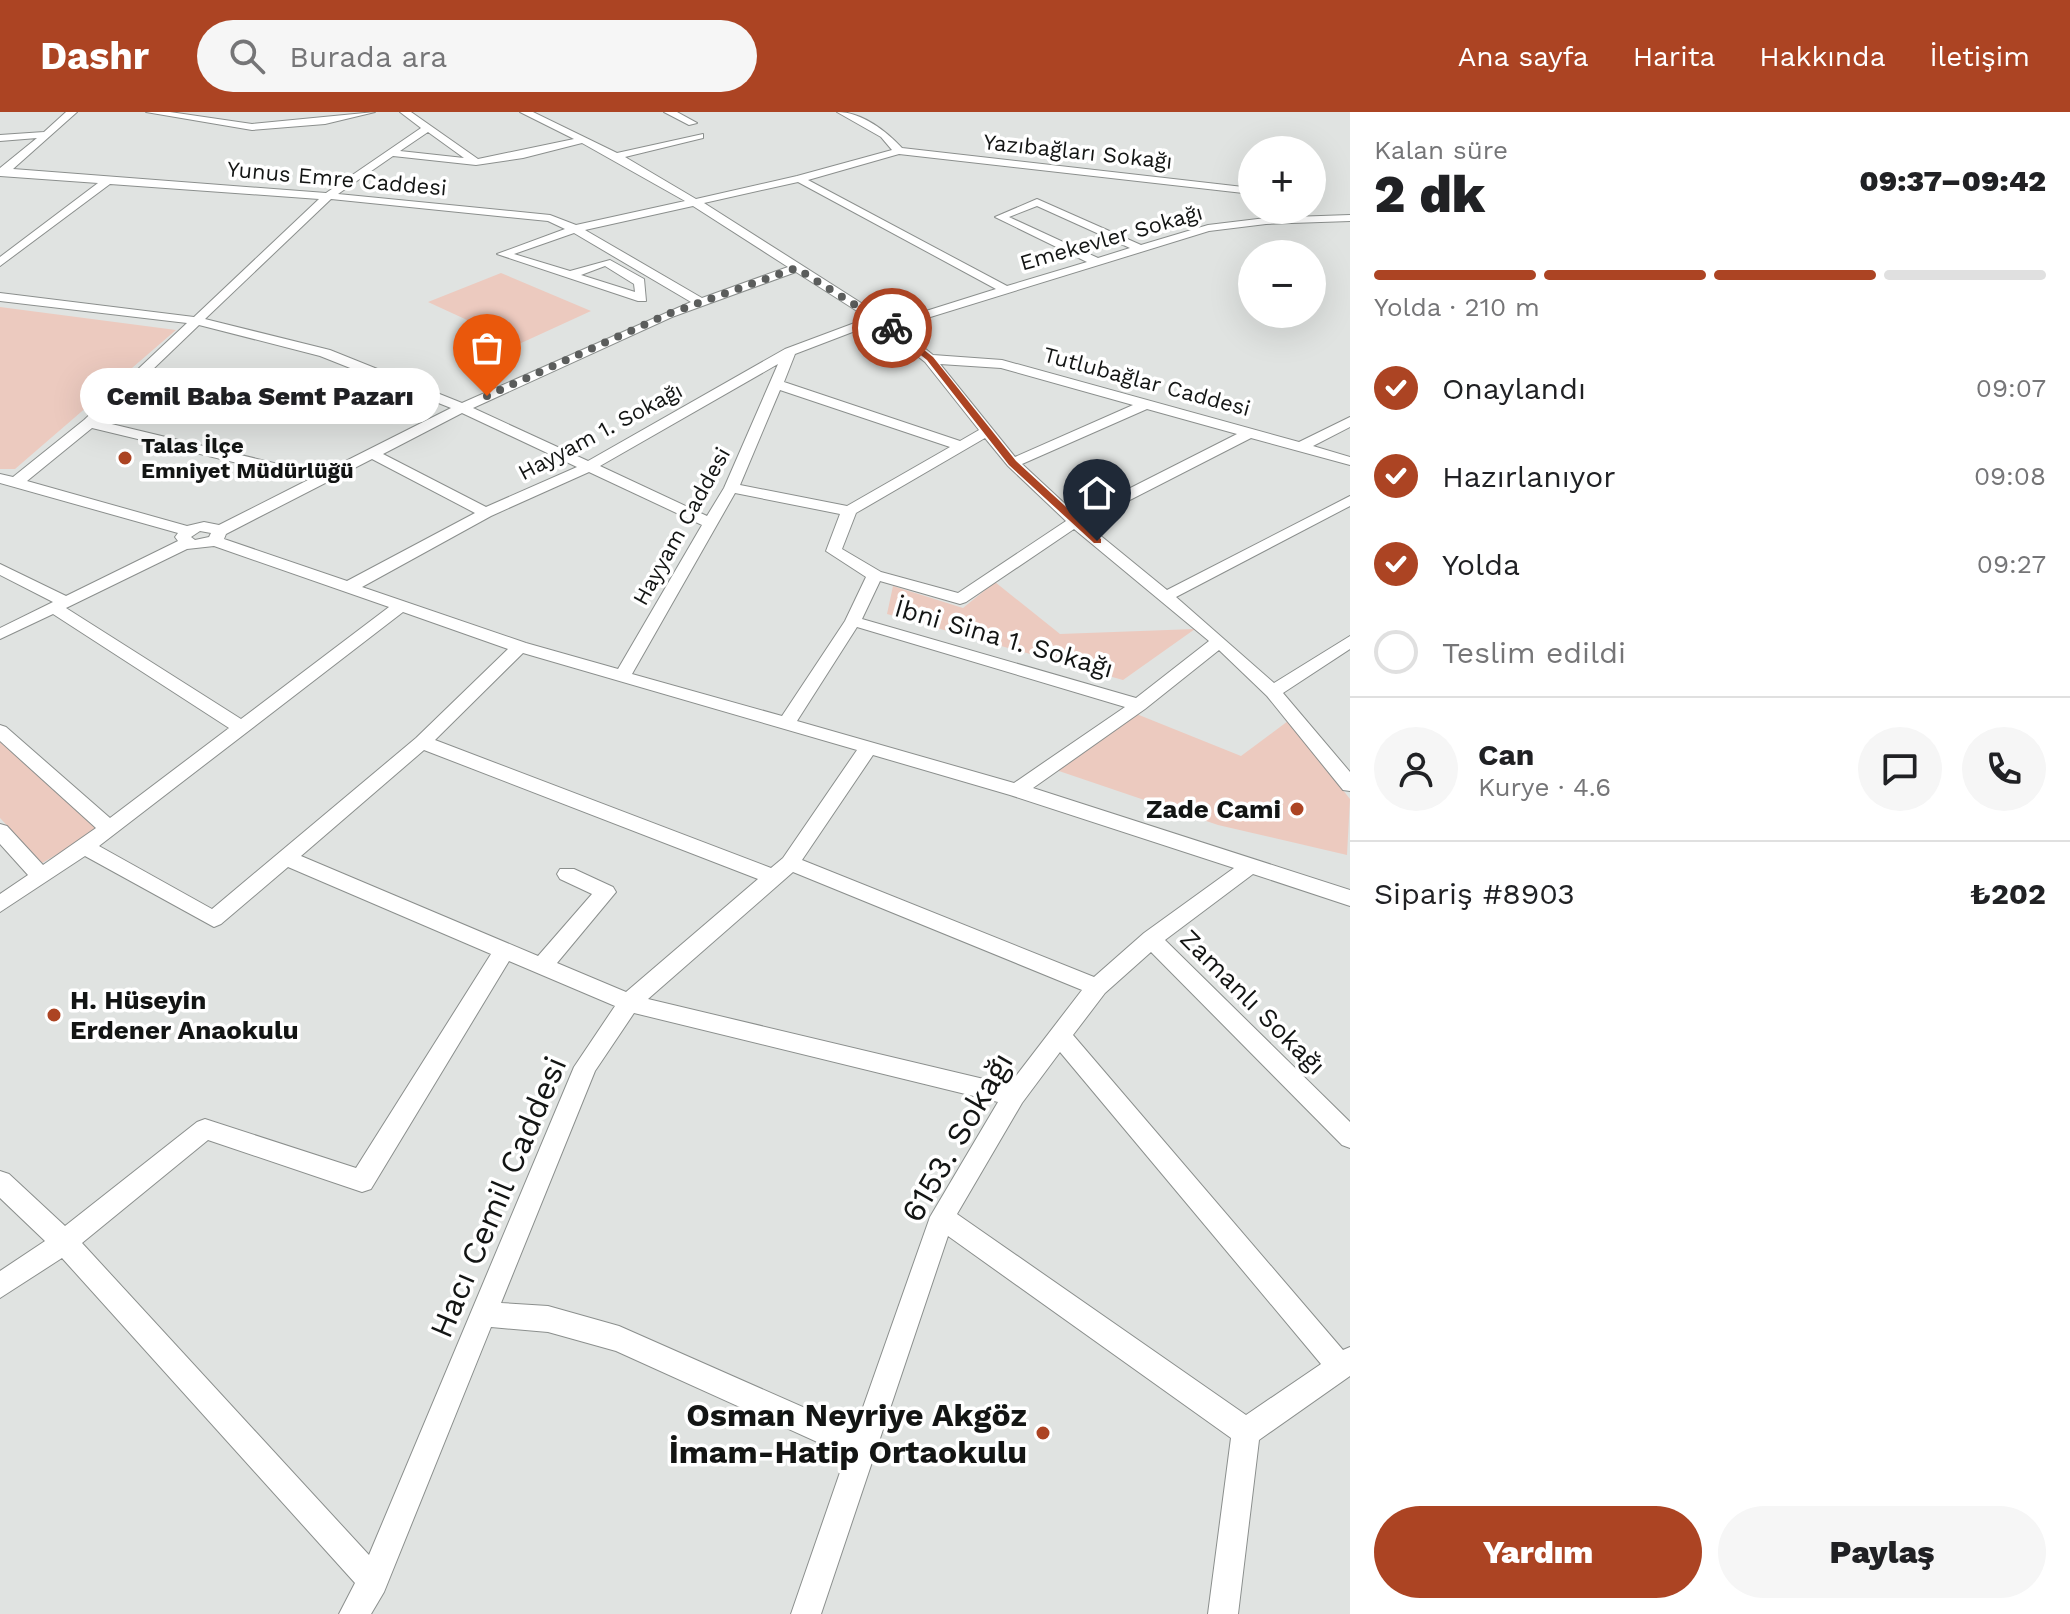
<!DOCTYPE html>
<html lang="tr">
<meta charset="utf-8">
<style>
:root{--surface:#fff;--page:#f6f6f6;--text:#202124;--muted:#757577;--line:#e0e0e0;--accent:#ac4423}
body{margin:0;font-family:"Work Sans",sans-serif;background:var(--page);color:var(--text);height:100vh;display:flex;flex-direction:column;font-size:30px;white-space:nowrap}
*{box-sizing:border-box;margin:0}
p{font-size:26px;color:var(--muted)}
.icon{flex:none;width:44px;height:44px;fill:none;stroke:currentColor;stroke-width:2;stroke-linecap:round;stroke-linejoin:round}
.map{position:relative;flex:1;overflow:hidden}
.drawer{display:flex;flex-direction:column;background:var(--surface);width:720px}
.drawer>*{flex:none}
.buttons{position:absolute;left:1238px;top:24px;display:grid;gap:16px}
.buttons a{display:grid;place-items:center;width:88px;height:88px;border-radius:50%;background:var(--surface);box-shadow:0 8px 32px #0002;font-size:40px}
.pin{position:absolute;display:grid;place-items:center;width:68px;height:68px;color:#fff;margin:-82px -34px;border-radius:50% 50% 50% 0;rotate:-45deg;box-shadow:0 0 8px #0007}
.pin .icon{rotate:45deg}
.courier{position:absolute;display:grid;place-items:center;width:80px;height:80px;margin:-40px;border:6px solid #ac4423;border-radius:50%;background:#fff;color:#222;box-shadow:0 2px 10px #0007}
.bubble{position:absolute;height:56px;border-radius:28px;background:var(--surface);box-shadow:0 8px 32px #0002;font-size:26px;font-weight:800;line-height:56px;text-align:center}
.overview em{font-style:normal;font-weight:800}
.overview div{display:flex;flex-direction:column-reverse}
.overview{display:flex;align-items:center;justify-content:space-between;height:136px;padding:0 24px}
h1{font-size:52px;font-weight:800;line-height:60px}
.bar{display:grid;grid-template-columns:repeat(4,1fr);gap:12px 8px;align-content:center;height:96px;padding:0 24px}
.bar i{height:10px;border-radius:6px;background:var(--line)}
.bar .selected{background:var(--accent)}
.bar p{grid-column:span 4}
.line{display:flex;align-items:center;gap:20px;padding:0 24px;border-top:2px solid var(--line)}
.line div{flex:1}
.round{display:grid;place-items:center;flex:none;width:84px;height:84px;border-radius:42px;background:var(--page)}
ol{padding:0 24px;list-style:none}
li{display:flex;align-items:center;gap:24px;height:88px}
li p{margin-inline-start:auto}
li .icon{padding:8px;border-radius:50%;background:var(--accent);color:#fff;stroke-width:4}
li:last-child{color:var(--muted)}
li i{width:44px;height:44px;border:4px solid var(--line);border-radius:50%}
.cta{display:flex;gap:16px;margin-top:auto;padding:16px 24px}
.cta a{flex:1;height:92px;border-radius:48px;background:var(--accent);color:#fff;font-size:32px;font-weight:800;line-height:92px;text-align:center}
.cta a+a{background:var(--page);color:var(--text)}
header{display:flex;align-items:center;gap:48px;box-sizing:border-box;height:112px;padding:0 40px;background:var(--accent);color:#fff}
header strong{font-size:38px}
nav{display:flex;gap:44px;margin-inline-start:auto;font-size:28px}
.search{width:560px;height:72px;background:var(--page);display:flex;align-items:center;gap:20px;box-sizing:border-box;padding:0 28px;border-radius:44px;color:var(--muted);font-size:30px}
main{display:flex;flex:1;min-height:0}
.map>svg:first-child{display:block}
.green{fill:#eccabf}
.lines{fill:none;stroke-linecap:round;stroke-linejoin:round}
.minor-casing{stroke:#8b8f8d;stroke-width:2}
.minor{fill:#fff;fill-rule:evenodd}
.route{fill:#ac4423}
.done{stroke:#5b5d5c;stroke-width:8;stroke-dasharray:0 14.4}
.poi-dot{fill:#ac4423;stroke:#fff;stroke-width:3}
.labels{text-anchor:middle;stroke-width:7;stroke-linejoin:round;paint-order:stroke}
.far-street-label{font-size:22px;fill:#131514;stroke:#fff}
.far-poi-label{font-size:22px;font-weight:bold;fill:#131514;stroke:#fff;text-anchor:start}
.street-label{font-size:26px;fill:#131514;stroke:#fff}
.poi-label{font-size:26px;font-weight:bold;fill:#131514;stroke:#fff;text-anchor:end}
.near-street-label{font-size:32px;fill:#131514;stroke:#fff}
.near-poi-label{font-size:32px;font-weight:bold;fill:#131514;stroke:#fff;text-anchor:end}
</style>
<header>
<strong>Dashr</strong>
<div class="search"><svg class="icon" aria-label="search" viewBox="0 0 24 24"><circle cx="10" cy="10" r="6"/><path d="M15 15l6 6"/></svg>Burada ara</div>
<nav><a>Ana sayfa</a><a>Harita</a><a>Hakkında</a><a>İletişim</a></nav>
</header>
<main>
<div class="map">
<svg width="1350" height="1502" viewBox="0 0 1350 1502">
<rect width="100%" height="100%" fill="#e0e3e1"/>
<path class="green" d="M501 161 591 199 519 232 428 190Z
M0 195 176 218 15 357H0Z
M995 470 1060 522 1195 517 1123 568 887 502 893 474 963 496Z
M1134 601 1241 644 1288 609 1350 687 1347 743 1218 713 1056 658Z
M0 619 106 714 42 751 0 706Z"/>
<g class="lines">
<defs>
<path id="minor" d="M66 0H77L13 57 326 81 421 16 400 0H411L478 47 574 27 520 0H533L617 41 703 22V26L625 45 696 87 797 64 892 38 881 25 837 0C862 0 886 19 902 36L1252 76V82L899 42 808 68 1007 174 1087 150 995 105 1037 87 1141 133 1208 113 1266 106 1350 103V109L1266 112 1209 119 898 215 933 243 1002 248 1299 330 1350 305V315L1313 334 1350 345V353L1251 326 1085 411 1167 478 1350 384V394L1176 485 1274 571 1350 524V537L1283 581 1350 660V679L1343 678 1267 584 1219 538 1145 597 1033 676 1350 778V794L1253 762 1165 828 1350 1010V1036L1342 1033 1151 840 1105 881 1073 923 1343 1238 1350 1235V1264L1259 1328 1238 1502H1208L1231 1326 948 1124 821 1502H791L846 1343 616 1239 548 1220 491 1215 384 1480 371 1502H339L355 1471 62 1146 0 1186V1159L45 1129 0 1086V1059L9 1062 65 1114 197 1010 205 1007 356 1056 491 842 288 755 221 812 214 815 85 744 0 800V782L28 763 0 732V712L7 714 43 753 96 716 0 629V613L6 615 110 706 229 616 53 502 0 527V516L53 490 0 463V452L66 484 178 429 175 425 178 421 0 371V362L13 365 84 308 187 211 0 189V181L194 205 319 87 110 72 0 154V145L98 71 0 64V56L37 26 0 29V23L44 20ZM428 20 464 46 400 39ZM582 31 685 89 576 113 550 103 338 82 393 44 476 53 523 46ZM798 70 996 177 891 210 704 91ZM331 87 548 109 565 117 497 142 638 189H646L644 167 610 148 570 159 514 142 574 121 691 190 462 291 330 238 205 207ZM693 94 788 155 702 186 585 118ZM1037 94 1130 136 1098 146 1009 105ZM605 154 634 172 635 180 581 163ZM796 160 868 206 785 237 588 349 473 296 672 205ZM876 211 925 250 979 318 960 329 784 270 795 242ZM199 213 320 244 451 296 320 362 99 309ZM778 252 724 376 707 404 600 354ZM940 252 1001 256 1133 293 1015 345ZM780 278 950 335 847 394 740 373ZM1147 297 1237 322 1077 403 1022 352ZM462 301 577 355 486 395 383 342ZM92 316 308 368 219 413 204 410 187 414 27 369ZM985 326 1008 354 1066 409 958 481 881 460 842 437 856 401ZM372 347 475 401 347 469 224 427 226 422ZM589 360 702 413 618 557 526 531 362 475 491 404ZM735 381 840 402 826 439 866 465 845 509 782 604 632 562ZM1074 417 1209 529 1136 586 862 507 880 469 960 492 966 490ZM200 419 211 421 209 425 195 428 191 425ZM214 434 389 495 241 607 66 496 187 437ZM403 500 508 537 416 626 212 797 99 734ZM857 515 1125 595 1014 671 797 609ZM523 541 857 638 783 746 771 756 435 628ZM424 638 758 767 626 880 557 851 616 780 613 775 574 757H560L557 762 560 767 592 782 538 844 301 744ZM873 643 1010 683 1234 756 1144 821 1094 865 802 748ZM793 760 1082 878 1009 973 648 887ZM509 849 615 894 574 955 369 1443 82 1131 208 1028 362 1080 371 1077ZM634 901 998 990 930 1105 855 1318 619 1214 548 1194 501 1191 595 959ZM1060 940 1321 1252 1246 1303 957 1102 1022 991Z
M146 0H170L252 12 375 0 325 12 252 18Z
M664 0H677L697 11 689 13Z"/>
</defs>
<use href="#minor" class="minor-casing"/>
<use href="#minor" class="minor"/>
</g>
<path class="route" d="M889 215H895L933 245 1016 349 1101 427V431H1094L1009 353 927 248 889 218Z"/>
<g class="lines">
<path class="done" d="M487 284 668 202 796 156 892 216"/>
</g>
<g class="poi-dot">
<circle cx="125" cy="346" r="8"/>
<circle cx="1297" cy="697" r="8"/>
<circle cx="54" cy="903" r="8"/>
<circle cx="1043" cy="1321" r="8"/>
</g>
<g class="labels">
<g class="far-street-label">
<text transform="translate(1078 39) rotate(6)" y="8">Yazıbağları Sokağı</text>
<text transform="translate(337 66) rotate(5)" y="8">Yunus Emre Caddesi</text>
<text transform="translate(1111 125) rotate(-16)" y="8">Emekevler Sokağı</text>
<text transform="translate(1147 269) rotate(15)" y="8">Tutlubağlar Caddesi</text>
<text transform="translate(600 319) rotate(-28)" y="8">Hayyam 1. Sokağı</text>
<text transform="translate(681 414) rotate(-61)" y="8">Hayyam Caddesi</text>
</g>
<g class="far-poi-label">
<text x="141" y="341">Talas İlçe<tspan x="141" dy="25">Emniyet Müdürlüğü</tspan></text>
</g>
<g class="street-label">
<text transform="translate(1004 526) rotate(16)" y="9">İbni Sina 1. Sokağı</text>
<text transform="translate(1253 890) rotate(45)" y="9">Zamanlı Sokağı</text>
</g>
<g class="poi-label">
<text x="1281" y="706">Zade Cami</text>
<text x="70" y="897" text-anchor="start">H. Hüseyin<tspan x="70" dy="30">Erdener Anaokulu</tspan></text>
</g>
<g class="near-street-label">
<text transform="translate(957 1025) rotate(-60)" y="11">6153. Sokağı</text>
<text transform="translate(498 1085) rotate(-67)" y="11">Hacı Cemil Caddesi</text>
</g>
<g class="near-poi-label">
<text x="1027" y="1314">Osman Neyriye Akgöz<tspan x="1027" dy="37">İmam-Hatip Ortaokulu</tspan></text>
</g>
</g>
</svg>
<div class="buttons">
<a>+</a>
<a>−</a>
</div>
<div class="pin" style="left:487px;top:284px;background:#ea580c"><svg class="icon" aria-label="bag" viewBox="0 0 24 24"><path d="M5 8h14l-1 12H6zM9 8a3 3 0 0 1 6 0"/></svg></div>
<div class="pin" style="left:1097px;top:429px;background:#1f2937"><svg class="icon" aria-label="home" viewBox="0 0 24 24"><path d="M3 11l9-7 9 7M6 9v11h12V9"/></svg></div>
<div class="courier" style="left:892px;top:216px"><svg class="icon" aria-label="bike" viewBox="0 0 24 24"><circle cx="6" cy="16" r="4"/><circle cx="18" cy="16" r="4"/><path d="M6 16l4-8h5l3 8M10 8l3 8H6M13 5h3"/></svg></div>
<div class="bubble" style="left:80px;top:256px;width:360px">Cemil Baba Semt Pazarı</div>
</div>
<section class="drawer">
<div class="overview"><div><h1>2 dk</h1><p>Kalan süre</p></div><em>09:37–09:42</em></div>
<div class="bar"><i class="selected"></i><i class="selected"></i><i class="selected"></i><i></i><p>Yolda · 210 m</p></div>
<ol>
<li><svg class="icon" aria-label="check" viewBox="0 0 24 24"><path d="M5 12l5 5 9-10"/></svg>Onaylandı<p>09:07</p></li>
<li><svg class="icon" aria-label="check" viewBox="0 0 24 24"><path d="M5 12l5 5 9-10"/></svg>Hazırlanıyor<p>09:08</p></li>
<li><svg class="icon" aria-label="check" viewBox="0 0 24 24"><path d="M5 12l5 5 9-10"/></svg>Yolda<p>09:27</p></li>
<li><i></i>Teslim edildi</li>
</ol>
<div class="line" style="height:144px"><a class="round"><svg class="icon" aria-label="person" viewBox="0 0 24 24"><circle cx="12" cy="8" r="4"/><path d="M4 21q1-7 8-7t8 7"/></svg></a><div><b>Can</b><p>Kurye · 4.6</p></div><a class="round"><svg class="icon" aria-label="chat" viewBox="0 0 24 24"><path d="M4 5h16v11H9l-5 4z"/></svg></a><a class="round"><svg class="icon" aria-label="phone" viewBox="0 0 24 24"><path d="M5 4h4l2 5-3 2q2 4 5 5l2-3 5 2v4C11 20 4 13 5 4z"/></svg></a></div>
<div class="line" style="height:104px"><div>Sipariş #8903</div><b>₺202</b></div>
<div class="cta"><a>Yardım</a><a>Paylaş</a></div>
</section>
</main>
